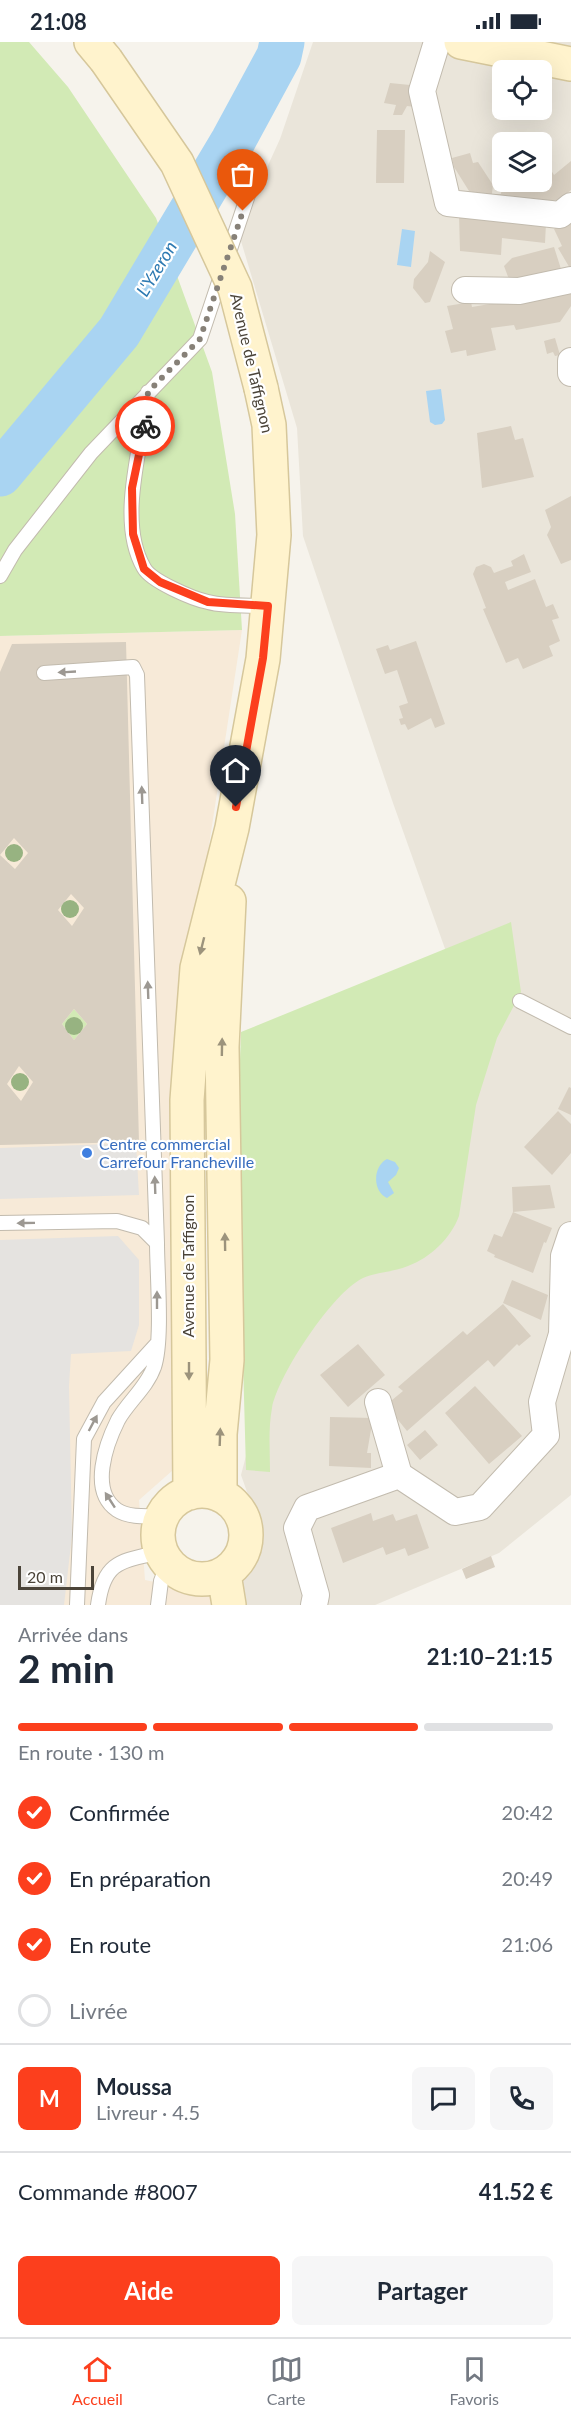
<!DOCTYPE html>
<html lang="fr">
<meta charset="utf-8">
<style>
:root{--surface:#fff;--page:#f6f6f7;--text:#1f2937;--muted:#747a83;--line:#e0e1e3;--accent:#fc3f1d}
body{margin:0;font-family:Lato,sans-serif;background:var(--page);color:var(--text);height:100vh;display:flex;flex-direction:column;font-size:22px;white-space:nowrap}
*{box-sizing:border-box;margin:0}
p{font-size:20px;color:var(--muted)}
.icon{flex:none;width:33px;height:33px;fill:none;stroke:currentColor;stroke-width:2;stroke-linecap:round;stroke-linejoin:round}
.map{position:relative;height:1563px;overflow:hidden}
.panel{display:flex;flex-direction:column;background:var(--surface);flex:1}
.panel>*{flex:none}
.fabs{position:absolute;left:492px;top:18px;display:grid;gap:12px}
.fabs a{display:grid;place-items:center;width:60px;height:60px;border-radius:9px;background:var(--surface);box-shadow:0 6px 24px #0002;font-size:30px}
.scale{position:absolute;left:18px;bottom:15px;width:76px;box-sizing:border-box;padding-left:6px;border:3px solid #4b4439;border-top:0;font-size:16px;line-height:21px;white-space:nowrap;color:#4b4439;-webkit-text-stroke:4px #fff;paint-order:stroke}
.pin{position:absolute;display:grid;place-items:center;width:51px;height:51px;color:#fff;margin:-62px -26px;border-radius:50% 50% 50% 0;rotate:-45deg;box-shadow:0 0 6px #0007}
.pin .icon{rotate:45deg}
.courier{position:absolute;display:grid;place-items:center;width:60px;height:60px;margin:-30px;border:4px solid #fc3f1d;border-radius:50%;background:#fff;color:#222;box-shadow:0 2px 8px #0007}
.headline em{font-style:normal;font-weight:700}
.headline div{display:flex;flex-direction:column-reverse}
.headline{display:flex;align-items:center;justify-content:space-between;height:102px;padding:0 18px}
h1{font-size:39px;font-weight:700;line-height:45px}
.bar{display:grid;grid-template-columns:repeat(4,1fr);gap:9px 6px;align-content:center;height:72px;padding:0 18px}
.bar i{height:8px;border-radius:4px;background:var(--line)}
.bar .current{background:var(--accent)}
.bar p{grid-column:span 4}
.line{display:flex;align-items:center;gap:15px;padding:0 18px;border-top:2px solid var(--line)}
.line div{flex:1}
.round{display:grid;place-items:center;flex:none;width:63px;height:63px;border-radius:9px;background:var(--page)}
ol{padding:0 18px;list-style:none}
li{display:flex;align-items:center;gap:18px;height:66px}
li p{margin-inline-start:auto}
li .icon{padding:6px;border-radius:50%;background:var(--accent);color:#fff;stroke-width:4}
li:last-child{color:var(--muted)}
li i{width:33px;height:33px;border:3px solid var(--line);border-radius:50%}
.action{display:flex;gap:12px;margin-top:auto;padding:12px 18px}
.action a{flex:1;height:69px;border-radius:9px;background:var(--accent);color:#fff;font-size:24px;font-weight:700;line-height:69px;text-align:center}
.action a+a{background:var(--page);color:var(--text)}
.status{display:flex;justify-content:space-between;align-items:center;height:42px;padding:0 30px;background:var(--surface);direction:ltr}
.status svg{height:16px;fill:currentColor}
.tabs{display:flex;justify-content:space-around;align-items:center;height:84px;border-top:2px solid var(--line);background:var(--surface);font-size:16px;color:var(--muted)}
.tabs a{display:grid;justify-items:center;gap:3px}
.tabs .current{color:var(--accent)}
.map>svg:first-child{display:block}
.residential{fill:#eae5da;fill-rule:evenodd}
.commercial{fill:#f7ead8}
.green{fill:#d2eab5}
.parking{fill:#e5e3e0}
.water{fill:#a9d4f2}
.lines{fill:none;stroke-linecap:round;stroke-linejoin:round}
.river{stroke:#a9d4f2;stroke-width:45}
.building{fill:#d8cfc1;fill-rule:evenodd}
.lane-casing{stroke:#c2bbae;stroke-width:16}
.street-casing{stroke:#c2bbae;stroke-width:28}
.secondary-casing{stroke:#d6c79b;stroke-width:36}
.lane{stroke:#fff;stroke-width:14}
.street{stroke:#fff;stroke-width:26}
.secondary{stroke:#fff3cd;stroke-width:33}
.secondary-bridge-casing{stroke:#d6c79b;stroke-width:36;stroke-linecap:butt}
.secondary-bridge{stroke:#fff3cd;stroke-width:33}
.tree{fill:#97b381}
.oneway{fill:#9c9892}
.oneway2{fill:#9c937c}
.done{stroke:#878178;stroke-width:6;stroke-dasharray:0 10.8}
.route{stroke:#fc3f1d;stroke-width:8}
.shop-dot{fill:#3f7fe0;stroke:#fff;stroke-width:2}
.labels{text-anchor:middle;stroke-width:4.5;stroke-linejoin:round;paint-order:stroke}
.street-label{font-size:16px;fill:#4b4439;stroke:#fff}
.shop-label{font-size:16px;fill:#366cbe;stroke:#fff;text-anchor:start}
.water-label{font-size:18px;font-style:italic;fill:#2e7ab2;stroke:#fff}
</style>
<div class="status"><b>21:08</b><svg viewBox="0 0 49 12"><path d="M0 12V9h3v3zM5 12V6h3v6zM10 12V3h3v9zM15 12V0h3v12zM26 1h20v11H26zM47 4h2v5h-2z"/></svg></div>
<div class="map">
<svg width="571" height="1563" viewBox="0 0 571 1563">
<rect width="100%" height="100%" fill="#f6f3ec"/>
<path class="residential" d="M313 0H571V1453L499 1511 375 1563H244L239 1538 261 1500 256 1475 241 1433 261 1357 484 1016 393 761 303 494 297 386 238 189 280 97ZM502 28H542V68H502ZM502 100H542V140H502Z"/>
<path class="commercial" d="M242 588 177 1012 170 1210 177 1384 173 1428 139 1458 145 1538 208 1551 239 1538 244 1563H0V594Z"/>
<path class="green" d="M0 0H29L68 45 156 176 212 330 235 472 242 588 0 594Z
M511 880 521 950 497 996 476 1063 459 1174C451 1196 430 1216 408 1224 394 1230 377 1230 363 1236 333 1250 278 1333 272 1366 268 1387 270 1409 270 1430L246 1428 237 1100 241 990Z
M74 967 87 982 74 998 62 982Z"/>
<path class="parking" d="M136 1101 139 1153 0 1157V1106Z
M118 1194 139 1218V1283L131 1309 71 1312 69 1344 72 1494 64 1563H0V1198Z"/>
<path class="water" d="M402 187 415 189 411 225 397 223Z
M441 347 445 378 442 382 435 383 430 380 426 349Z
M387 1117 395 1120 399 1126 396 1133 388 1140 394 1151 387 1156C372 1149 373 1124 387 1117Z"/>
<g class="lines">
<path class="river" d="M0 432 119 290 233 99 279 14 282 0"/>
</g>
<path class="building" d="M390 41 410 43 415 65 407 64 402 73H393L396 63 384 61Z
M377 88H405L404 141H376Z
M470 111 473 121 478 120 493 143 491 159 474 157 454 125 452 116Z
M571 119V148L561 157 532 164 496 159V152H501L502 140H542V122L546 120 554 133Z
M459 172 546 181 545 201 502 196 501 213 460 209Z
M571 176V228L558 206 562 204 554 187Z
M554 205 561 227 510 240 504 224 512 216Z
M430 209 445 220 430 260 425 261 413 246 414 237 428 220Z
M571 245V264L560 280 516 288 514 283 491 286 496 308 467 314 466 308 451 311 445 289 453 287 447 264 471 260 472 265 554 251Z
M555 296 560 313 555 314 553 310 547 312 544 299Z
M511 384 515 398 523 396 534 435 482 446 477 391Z
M571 454V518L561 522 547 493 551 485 545 468Z
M524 512 531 530 505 540 508 548 535 537 546 565 553 562 559 576 552 578 560 599 549 604 553 614 523 627 518 616 506 621 483 567 486 566 473 532 476 525 484 522 491 525 494 531 513 524 511 519Z
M416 599 445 682 435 686 431 676 408 688 405 682 401 683 399 677 403 676 399 664 408 661 397 628 385 632 376 607 388 603 390 608Z
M126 600 139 1100 0 1103V630L12 602ZM14 796 28 811 15 827 0 813ZM71 852 84 866 72 884 58 868ZM74 967 87 982 74 998 62 982ZM19 1024 33 1040 21 1059 7 1042Z
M569 1045 571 1046V1073L558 1067Z
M558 1069 571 1082V1111L552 1133 524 1105Z
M550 1143 555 1166 513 1170 512 1145Z
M513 1170 552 1186 546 1201 544 1200 533 1231 494 1215 495 1213 487 1209 494 1192 502 1195Z
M512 1238 548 1253 541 1278 503 1261Z
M503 1262 531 1294 519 1304 517 1302 494 1325 488 1318 407 1389 386 1363 403 1349 398 1345 463 1289 467 1293Z
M358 1302 385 1333 348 1365 320 1333Z
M475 1344 522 1394 489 1422 445 1371Z
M330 1375 373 1376 367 1411H371V1426L329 1424Z
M425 1388 438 1403 420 1418 407 1403Z
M371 1471 373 1479 393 1472 396 1479 417 1472 429 1506 408 1514 405 1506 386 1513 383 1505 343 1521 331 1486Z
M491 1514 495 1525 466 1537 462 1527Z"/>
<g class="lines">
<defs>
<path id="lane" d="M148 350C143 401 116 478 144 526 151 539 193 557 208 560 227 565 249 563 268 564
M0 534 15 508 91 411 200 297 257 126
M44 631 133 625 137 633 157 1201
M520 959 571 985
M0 1181 117 1179 142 1186 157 1201C157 1232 163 1298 154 1325 147 1345 128 1360 118 1378 106 1402 89 1449 117 1468 129 1476 148 1474 162 1474
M77 1563 84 1397 104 1360 156 1303
M98 1563C104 1518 122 1519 161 1510
M158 1563 161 1539 168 1522"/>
<path id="street" d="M437 0 422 49 448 161 560 173 571 164
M465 248 519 249 571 238
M571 319V331
M378 1360 399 1433
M314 1563 316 1553 297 1486 307 1466 399 1433 455 1470 480 1465 546 1393 542 1360 562 1292 564 1214 571 1193"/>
<path id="secondary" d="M91 0 106 18
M461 0 571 22
M158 1493a44 44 0 1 1 88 0a44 44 0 1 1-88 0Z
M190 1451 187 1058 197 926 232 786 263 617 274 493 269 383 261 346
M220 1453V1392L227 1318 222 1005 229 859
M224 1532 229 1563"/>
</defs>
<use href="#lane" class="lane-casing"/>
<use href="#street" class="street-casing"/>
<use href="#secondary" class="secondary-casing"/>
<use href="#lane" class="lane"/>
<use href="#street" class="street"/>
<use href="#secondary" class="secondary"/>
<defs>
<path id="secondary-bridge" d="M106 18 177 121 235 246 261 346"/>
</defs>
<use href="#secondary-bridge" class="secondary-bridge-casing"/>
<use href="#secondary-bridge" class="secondary-bridge"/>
</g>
<g class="tree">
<circle cx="14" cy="811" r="9"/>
<circle cx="70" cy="867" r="9"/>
<circle cx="74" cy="984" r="9"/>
<circle cx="20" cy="1040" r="9"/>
</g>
<defs><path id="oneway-solid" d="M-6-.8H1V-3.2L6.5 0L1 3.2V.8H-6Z" transform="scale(1.5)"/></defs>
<g class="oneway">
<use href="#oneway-solid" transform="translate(67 630) rotate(177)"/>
<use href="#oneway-solid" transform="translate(142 753) rotate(-92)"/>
<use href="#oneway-solid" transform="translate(148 948) rotate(-92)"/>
<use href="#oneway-solid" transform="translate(155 1143) rotate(-92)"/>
<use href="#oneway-solid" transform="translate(26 1181) rotate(179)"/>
<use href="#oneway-solid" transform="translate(157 1258) rotate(-90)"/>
<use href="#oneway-solid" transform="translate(93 1381) rotate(-62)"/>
<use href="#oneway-solid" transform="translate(110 1458) rotate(-123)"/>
</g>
<g class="oneway2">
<use href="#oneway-solid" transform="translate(202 904) rotate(104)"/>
<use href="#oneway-solid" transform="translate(222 1005) rotate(-89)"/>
<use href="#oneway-solid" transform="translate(225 1200) rotate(-91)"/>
<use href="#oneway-solid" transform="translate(189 1329) rotate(90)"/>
<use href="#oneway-solid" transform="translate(220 1395) rotate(-88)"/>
</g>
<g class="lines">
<path class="done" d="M145 384 148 350 200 297 243 169"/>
<path class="route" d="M145 384 132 446 133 492 144 527 160 540 208 560 268 564 263 616 236 765"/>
</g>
<circle class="shop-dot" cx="87" cy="1111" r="6"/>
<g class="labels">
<g class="street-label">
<text transform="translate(252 321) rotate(77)" y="6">Avenue de Taffignon</text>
<text transform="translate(188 1224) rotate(-90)" y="6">Avenue de Taffignon</text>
</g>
<g class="shop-label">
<text x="99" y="1108">Centre commercial<tspan x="99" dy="18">Carrefour Francheville</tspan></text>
</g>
<g class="water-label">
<text transform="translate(157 227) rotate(-59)" y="6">L'Yzeron</text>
</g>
</g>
</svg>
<div class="fabs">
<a><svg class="icon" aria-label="locate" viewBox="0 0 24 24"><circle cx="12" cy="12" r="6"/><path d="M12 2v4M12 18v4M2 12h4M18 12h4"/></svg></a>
<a><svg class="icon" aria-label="layers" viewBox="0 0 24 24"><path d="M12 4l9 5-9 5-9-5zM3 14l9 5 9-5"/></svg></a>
</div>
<div class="scale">20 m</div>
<div class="pin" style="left:243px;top:169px;background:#ea580c"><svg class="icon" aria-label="bag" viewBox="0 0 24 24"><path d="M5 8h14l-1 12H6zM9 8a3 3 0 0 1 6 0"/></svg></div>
<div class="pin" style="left:236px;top:765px;background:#1f2937"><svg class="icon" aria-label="home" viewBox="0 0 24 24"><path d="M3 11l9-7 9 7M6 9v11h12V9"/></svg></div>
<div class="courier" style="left:145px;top:384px"><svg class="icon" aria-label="bike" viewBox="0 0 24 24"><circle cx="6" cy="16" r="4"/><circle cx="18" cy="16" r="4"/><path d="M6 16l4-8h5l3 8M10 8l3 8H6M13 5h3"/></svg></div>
</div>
<section class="panel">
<div class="headline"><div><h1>2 min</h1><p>Arrivée dans</p></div><em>21:10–21:15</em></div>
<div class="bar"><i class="current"></i><i class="current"></i><i class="current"></i><i></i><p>En route · 130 m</p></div>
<ol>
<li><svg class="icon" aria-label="check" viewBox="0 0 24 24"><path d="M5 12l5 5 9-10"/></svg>Confirmée<p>20:42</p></li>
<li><svg class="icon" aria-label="check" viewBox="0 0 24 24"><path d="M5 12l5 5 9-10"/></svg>En préparation<p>20:49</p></li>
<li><svg class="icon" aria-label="check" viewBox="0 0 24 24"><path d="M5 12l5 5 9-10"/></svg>En route<p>21:06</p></li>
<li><i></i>Livrée</li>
</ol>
<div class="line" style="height:108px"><b class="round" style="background:var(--accent);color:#fff">M</b><div><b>Moussa</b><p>Livreur · 4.5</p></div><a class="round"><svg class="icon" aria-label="chat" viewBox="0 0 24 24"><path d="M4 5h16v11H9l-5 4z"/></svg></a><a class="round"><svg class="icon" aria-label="phone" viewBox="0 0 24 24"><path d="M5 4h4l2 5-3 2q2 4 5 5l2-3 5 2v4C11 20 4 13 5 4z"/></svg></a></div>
<div class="line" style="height:78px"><div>Commande #8007</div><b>41.52 €</b></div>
<div class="action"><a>Aide</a><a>Partager</a></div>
</section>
<nav class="tabs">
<a class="current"><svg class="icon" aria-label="home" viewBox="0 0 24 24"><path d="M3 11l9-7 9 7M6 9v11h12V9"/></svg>Accueil</a>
<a><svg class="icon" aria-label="map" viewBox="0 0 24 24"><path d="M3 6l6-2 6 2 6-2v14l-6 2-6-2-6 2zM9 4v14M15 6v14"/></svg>Carte</a>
<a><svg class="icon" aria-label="saved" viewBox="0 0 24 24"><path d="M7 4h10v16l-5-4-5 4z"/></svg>Favoris</a>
</nav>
